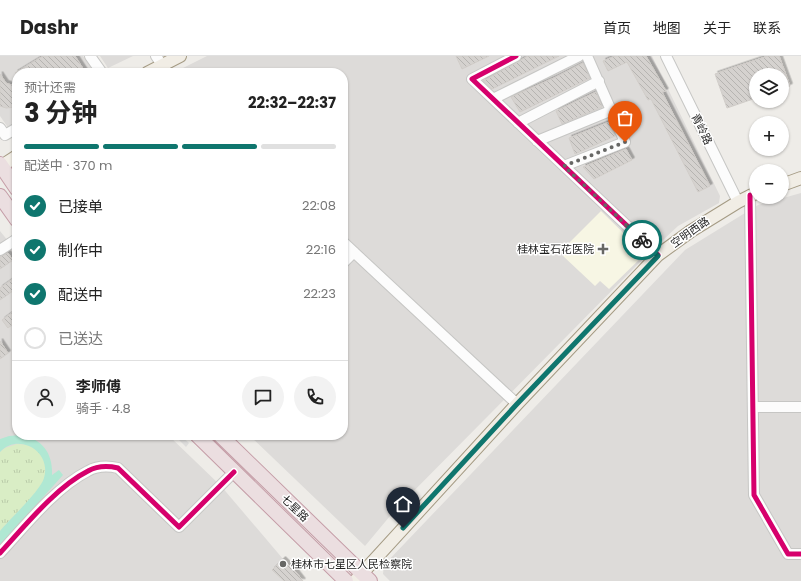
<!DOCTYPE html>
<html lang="zh">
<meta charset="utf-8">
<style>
:root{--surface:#fff;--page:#f2f2f2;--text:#222;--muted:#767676;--line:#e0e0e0;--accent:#0f766e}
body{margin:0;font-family:Poppins,"Noto Sans SC",sans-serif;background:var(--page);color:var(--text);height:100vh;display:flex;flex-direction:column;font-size:15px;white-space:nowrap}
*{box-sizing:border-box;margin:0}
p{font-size:13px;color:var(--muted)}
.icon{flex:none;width:22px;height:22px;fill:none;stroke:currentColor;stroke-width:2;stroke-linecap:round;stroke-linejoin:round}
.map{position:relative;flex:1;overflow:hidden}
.side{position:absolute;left:12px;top:12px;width:336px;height:372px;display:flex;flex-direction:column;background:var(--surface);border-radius:16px;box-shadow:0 1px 3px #0004}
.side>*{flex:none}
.buttons{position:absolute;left:749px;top:12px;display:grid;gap:8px}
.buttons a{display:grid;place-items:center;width:40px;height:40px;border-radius:50%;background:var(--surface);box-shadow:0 1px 3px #0004;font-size:20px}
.pin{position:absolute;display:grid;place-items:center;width:34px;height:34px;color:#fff;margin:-41px -17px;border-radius:50% 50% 50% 0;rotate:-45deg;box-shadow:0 0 4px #0007}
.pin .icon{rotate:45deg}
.courier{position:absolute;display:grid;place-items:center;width:40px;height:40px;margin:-20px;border:3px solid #0f766e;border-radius:50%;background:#fff;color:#222;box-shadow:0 1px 5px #0007}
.headline em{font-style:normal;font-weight:700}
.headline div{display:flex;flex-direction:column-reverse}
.headline{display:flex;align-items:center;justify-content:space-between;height:68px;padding:0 12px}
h1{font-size:26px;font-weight:700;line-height:30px}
.bar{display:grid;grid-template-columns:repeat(4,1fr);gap:6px 4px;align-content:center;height:48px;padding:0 12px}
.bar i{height:5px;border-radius:3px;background:var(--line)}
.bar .on{background:var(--accent)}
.bar p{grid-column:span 4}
.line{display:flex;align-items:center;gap:10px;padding:0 12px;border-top:1px solid var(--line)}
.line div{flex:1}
.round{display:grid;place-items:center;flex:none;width:42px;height:42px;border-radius:21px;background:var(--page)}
ol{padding:0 12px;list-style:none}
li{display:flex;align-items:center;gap:12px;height:44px}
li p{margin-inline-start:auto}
li .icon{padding:4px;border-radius:50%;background:var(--accent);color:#fff;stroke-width:4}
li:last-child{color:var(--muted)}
li i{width:22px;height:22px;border:2px solid var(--line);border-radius:50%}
header{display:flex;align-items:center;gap:24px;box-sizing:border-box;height:56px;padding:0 20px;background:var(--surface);border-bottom:1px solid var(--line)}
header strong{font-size:19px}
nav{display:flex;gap:22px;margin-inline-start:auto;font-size:14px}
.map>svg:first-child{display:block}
.residential{fill:#dddbd9}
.education{fill:#f7f6e4}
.grass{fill:url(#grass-tufts)}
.pitch{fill:#b0e8d3}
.pier{fill:#dddcdb}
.building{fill:url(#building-back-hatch);stroke:#d1cdc9;filter:url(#shadow)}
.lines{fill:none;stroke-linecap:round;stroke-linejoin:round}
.minor-casing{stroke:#c6c6c4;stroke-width:12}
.major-casing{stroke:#a59b84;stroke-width:14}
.highway-casing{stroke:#c59da7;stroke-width:16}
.minor{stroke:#fcfcfc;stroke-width:10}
.major{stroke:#f1ede5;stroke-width:12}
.highway{stroke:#ebdee0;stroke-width:14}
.cycleway-casing{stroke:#fff;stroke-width:8}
.cycleway{stroke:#d6006c;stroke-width:5}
.done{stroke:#676765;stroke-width:4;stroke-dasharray:0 7.2}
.route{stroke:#0f766e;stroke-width:5}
.poi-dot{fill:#676765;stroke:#fff;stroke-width:1.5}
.labels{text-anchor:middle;stroke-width:3;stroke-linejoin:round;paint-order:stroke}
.street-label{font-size:11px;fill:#1f1f1f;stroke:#fff}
.poi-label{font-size:11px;fill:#1f1f1f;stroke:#fff;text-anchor:end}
</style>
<header>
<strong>Dashr</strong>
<nav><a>首页</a><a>地图</a><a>关于</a><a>联系</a></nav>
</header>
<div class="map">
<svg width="801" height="525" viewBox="0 0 801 525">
<defs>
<pattern id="grass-tufts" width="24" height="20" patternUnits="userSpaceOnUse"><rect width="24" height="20" fill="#d9edc5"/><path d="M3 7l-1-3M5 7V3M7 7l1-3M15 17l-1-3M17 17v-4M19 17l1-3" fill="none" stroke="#bacba9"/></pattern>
<pattern id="building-back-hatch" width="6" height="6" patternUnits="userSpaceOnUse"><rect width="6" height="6" fill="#d5d2cf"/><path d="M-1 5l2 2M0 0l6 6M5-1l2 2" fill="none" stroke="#b6b4b1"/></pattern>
<filter id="shadow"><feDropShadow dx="2.5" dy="-2.5" stdDeviation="0" flood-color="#0004"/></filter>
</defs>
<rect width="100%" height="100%" fill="#eeece8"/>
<path class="residential" d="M0 0H83L95 17H17V68L9 73 0 60Z
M100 0H133L108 12Z
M207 0H652L720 140 719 147 678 170 646 200 395 454 365 490 249 379H343V17H173Z
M801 137V525H390L383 518 384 509 685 194 758 149Z
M0 175 17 196V379H168L221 430 283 503 272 514 284 525H0Z"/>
<path class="education" d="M601 155 645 198 609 233 600 225 595 230 563 200 568 195 565 191Z"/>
<path class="grass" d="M17 388C27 388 36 391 41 399 46 407 47 418 43 426 36 439 11 462 0 475V396L5 392Z"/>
<path class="pitch" d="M21 379C43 383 53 398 52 419L59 414 63 419 0 489V475C9 464 41 434 44 422 52 396 19 376 0 396V383L9 380Z"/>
<path class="pier" d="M174 379H180L189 387 186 391Z"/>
<path class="building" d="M43 0H75L86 17H15Z
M456 0H489L462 13Z
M528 0H559L492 33 483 25Z
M615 0H646L666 35 662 36 710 130 698 136 651 43 648 44 627 6 608 15 603 5Z
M768 0H779L790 30 782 33V19H756V42L727 52 715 18Z
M583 7 590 22 520 56 511 41 556 21Z
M0 18 6 27 17 31V51L6 52 0 50Z
M596 36 602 51 562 68 556 55Z
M609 66 615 80 575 98 569 82Z
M626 93 632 104 594 123 583 111Z
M8 197 13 204 0 213V201Z
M17 220V232L0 244V232Z
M17 253V265L8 272 2 264Z
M0 285 8 297 0 303Z
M283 503 296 516 303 525H284L272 514Z"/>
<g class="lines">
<defs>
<path id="minor" d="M90 0 102 17
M156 0 162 9
M516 0 472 23 658 199
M666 0 738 146
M493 43 579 0
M518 67 599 25
M0 72 5 79 17 72
M537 85 610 55
M564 110 625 86 587 0
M750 139 754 439 788 498H801
M343 186 517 348
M0 194 17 183
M343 207 354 196
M753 351H801
M0 497C24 471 56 431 88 415 97 410 109 410 118 412L179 471 234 416"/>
<path id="major" d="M147 17 180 0
M0 111 17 100
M782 129 801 122
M355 525 517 348 658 199 691 175 738 146 756 137"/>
<path id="highway" d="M0 108 17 133
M0 140 17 164
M197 379 346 525
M220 379 370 525"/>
</defs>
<use href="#minor" class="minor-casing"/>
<use href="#major" class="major-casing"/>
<use href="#highway" class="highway-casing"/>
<use href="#minor" class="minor"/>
<use href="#major" class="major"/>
<use href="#highway" class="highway"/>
<defs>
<path id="cycleway" d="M516 0 472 23 658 199
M750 139 754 439 788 498H801
M0 497C24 471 56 431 88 415 97 410 109 410 118 412L179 471 234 416"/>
</defs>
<use href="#cycleway" class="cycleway-casing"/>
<use href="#cycleway" class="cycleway"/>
</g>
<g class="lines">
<path class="done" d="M625 86 564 110 642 184"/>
<path class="route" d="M403 472 517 348 658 200 642 184"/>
</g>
<g class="poi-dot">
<path d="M601 187h4v4h4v4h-4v4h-4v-4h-4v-4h4z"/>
<circle cx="283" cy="508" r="4"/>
</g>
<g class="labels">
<g class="street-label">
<text transform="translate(702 73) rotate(64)" y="4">青岭路</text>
<text transform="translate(690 176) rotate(-35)" y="4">空明西路</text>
<text transform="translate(295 452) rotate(44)" y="4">七星路</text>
</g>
<g class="poi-label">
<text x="594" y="197">桂林宝石花医院</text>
<text x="291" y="512" text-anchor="start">桂林市七星区人民检察院</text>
</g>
</g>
</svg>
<div class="buttons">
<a><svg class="icon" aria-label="layers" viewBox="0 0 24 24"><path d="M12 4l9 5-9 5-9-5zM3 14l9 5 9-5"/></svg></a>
<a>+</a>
<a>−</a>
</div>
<div class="pin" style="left:625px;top:86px;background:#ea580c"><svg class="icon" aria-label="bag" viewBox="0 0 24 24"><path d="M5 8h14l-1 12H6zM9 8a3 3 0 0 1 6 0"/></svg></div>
<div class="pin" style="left:403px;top:472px;background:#1f2937"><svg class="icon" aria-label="home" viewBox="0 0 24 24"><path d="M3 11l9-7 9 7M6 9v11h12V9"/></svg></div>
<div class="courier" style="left:642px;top:184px"><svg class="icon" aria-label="bike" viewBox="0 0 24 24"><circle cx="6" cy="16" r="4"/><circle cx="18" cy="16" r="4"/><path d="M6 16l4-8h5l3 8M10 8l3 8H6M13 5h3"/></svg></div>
<section class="side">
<div class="headline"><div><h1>3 分钟</h1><p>预计还需</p></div><em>22:32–22:37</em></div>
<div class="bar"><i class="on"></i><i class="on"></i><i class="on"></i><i></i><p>配送中 · 370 m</p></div>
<ol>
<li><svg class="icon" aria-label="check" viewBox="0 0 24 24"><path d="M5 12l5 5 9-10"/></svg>已接单<p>22:08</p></li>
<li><svg class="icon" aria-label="check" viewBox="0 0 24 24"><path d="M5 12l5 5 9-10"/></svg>制作中<p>22:16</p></li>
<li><svg class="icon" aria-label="check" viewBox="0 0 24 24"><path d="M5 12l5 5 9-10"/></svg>配送中<p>22:23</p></li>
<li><i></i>已送达</li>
</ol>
<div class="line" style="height:72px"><a class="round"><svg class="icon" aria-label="person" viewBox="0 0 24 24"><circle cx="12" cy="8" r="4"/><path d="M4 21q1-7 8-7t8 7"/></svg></a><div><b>李师傅</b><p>骑手 · 4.8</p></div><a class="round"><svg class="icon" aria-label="chat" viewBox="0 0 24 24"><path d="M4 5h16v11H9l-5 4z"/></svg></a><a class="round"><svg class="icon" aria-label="phone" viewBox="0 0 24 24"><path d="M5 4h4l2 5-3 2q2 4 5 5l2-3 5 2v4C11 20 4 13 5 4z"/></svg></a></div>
</section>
</div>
